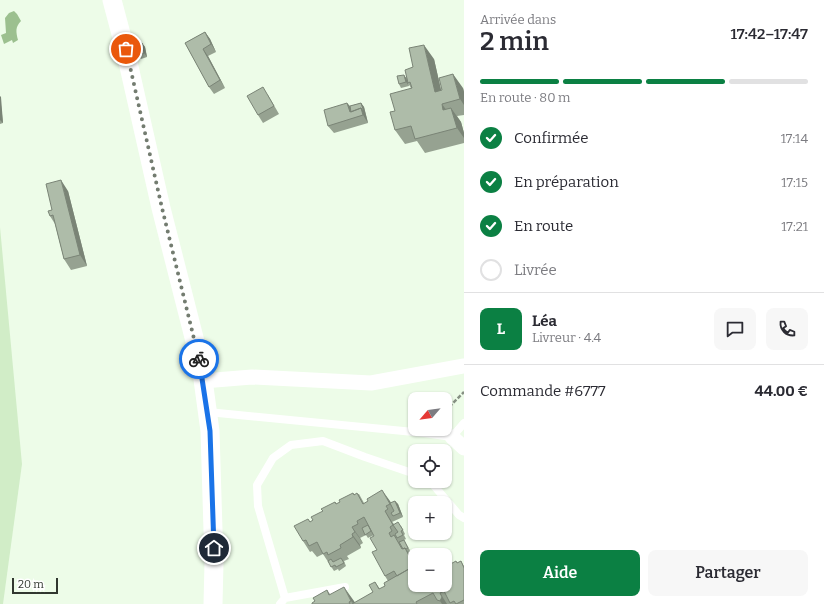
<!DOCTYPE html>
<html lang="fr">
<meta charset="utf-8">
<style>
:root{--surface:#fff;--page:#f7f7f7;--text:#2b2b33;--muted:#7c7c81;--line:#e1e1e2;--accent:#0b8043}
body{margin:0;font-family:Bitter,serif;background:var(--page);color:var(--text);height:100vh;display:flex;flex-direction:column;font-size:15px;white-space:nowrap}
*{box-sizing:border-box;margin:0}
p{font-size:13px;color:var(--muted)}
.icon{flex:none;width:22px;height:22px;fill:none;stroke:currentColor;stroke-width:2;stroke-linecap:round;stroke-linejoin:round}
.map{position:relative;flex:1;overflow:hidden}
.details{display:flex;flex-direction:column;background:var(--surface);width:360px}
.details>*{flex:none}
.needle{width:26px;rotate:242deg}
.controls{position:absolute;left:408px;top:392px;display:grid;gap:8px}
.controls a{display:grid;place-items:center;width:44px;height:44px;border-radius:8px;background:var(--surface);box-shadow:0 1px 3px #0004;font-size:20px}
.scale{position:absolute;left:12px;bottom:10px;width:46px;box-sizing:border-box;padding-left:4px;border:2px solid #31372f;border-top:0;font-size:11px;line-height:14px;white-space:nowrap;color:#31372f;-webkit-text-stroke:3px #fff;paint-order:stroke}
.pin{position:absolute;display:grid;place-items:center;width:34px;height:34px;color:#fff;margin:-17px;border:2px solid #fff;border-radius:50%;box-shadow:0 1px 4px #0007}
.courier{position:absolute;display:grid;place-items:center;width:40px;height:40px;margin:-20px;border:3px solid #1a73e8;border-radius:50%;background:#fff;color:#222;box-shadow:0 1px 5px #0007}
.overview em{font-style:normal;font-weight:600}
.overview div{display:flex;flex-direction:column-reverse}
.overview{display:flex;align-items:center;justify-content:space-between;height:68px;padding:0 16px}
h1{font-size:26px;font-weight:600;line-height:30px}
.bar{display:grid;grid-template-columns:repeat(4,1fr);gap:6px 4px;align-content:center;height:48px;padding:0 16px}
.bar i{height:5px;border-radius:3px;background:var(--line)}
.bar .current{background:var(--accent)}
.bar p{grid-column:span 4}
.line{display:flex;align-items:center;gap:10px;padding:0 16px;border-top:1px solid var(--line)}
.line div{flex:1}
.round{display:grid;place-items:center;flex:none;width:42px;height:42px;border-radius:8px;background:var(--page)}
ol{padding:0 16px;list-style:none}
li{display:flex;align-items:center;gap:12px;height:44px}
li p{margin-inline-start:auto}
li .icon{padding:4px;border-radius:50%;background:var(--accent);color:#fff;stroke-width:4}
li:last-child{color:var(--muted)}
li i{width:22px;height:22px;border:2px solid var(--line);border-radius:50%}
.cta{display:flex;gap:8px;margin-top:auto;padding:8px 16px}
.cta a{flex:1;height:46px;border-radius:8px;background:var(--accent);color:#fff;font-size:16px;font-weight:600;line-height:46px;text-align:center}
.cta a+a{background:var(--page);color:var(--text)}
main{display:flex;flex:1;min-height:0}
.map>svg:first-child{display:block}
.green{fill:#d1edc7}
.water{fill:#9cc08f}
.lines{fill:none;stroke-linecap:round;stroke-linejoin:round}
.path{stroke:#869083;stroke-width:2.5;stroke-dasharray:4 2;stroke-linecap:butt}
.service{stroke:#fff;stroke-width:8}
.minor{stroke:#fff;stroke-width:15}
.tertiary{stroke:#fff;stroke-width:19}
.wall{fill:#96a291}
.shaded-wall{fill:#7a8476}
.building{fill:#aebca9;stroke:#7a8476}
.done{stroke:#737c70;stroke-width:4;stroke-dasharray:0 7.2}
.route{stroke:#1a73e8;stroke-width:5}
</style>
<main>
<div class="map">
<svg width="464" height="604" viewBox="0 0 464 604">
<rect width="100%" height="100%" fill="#edfce8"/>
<path class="green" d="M0 227 22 464 3 604H0Z"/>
<path class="water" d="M14 11 17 14 21 21C15 27 16 32 18 40L13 43 12 40 4 44 1 35 6 33 5 18 9 13Z"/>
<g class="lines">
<path class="path" d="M445 411 464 392"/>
<path class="service" d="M208 412 424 433 452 437 464 423
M430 481 459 515 464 518
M285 598 258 506 257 485 273 458 291 445 323 441 365 457 415 474
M280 604 285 598 345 587"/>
<path class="minor" d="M203 381 252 377 371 383 464 366
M452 437 464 448"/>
<path class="tertiary" d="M112 0 125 49 161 208 201 365 210 431 214 563 213 604"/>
</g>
<path class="wall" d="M205 32 210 39 216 52 208 56 225 88 214 94 209 87 185 43Z
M142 43 145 47 147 57 141 59 138 55Z
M434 59 441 90 463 88 464 92V115L457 116 461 122 464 133V143L425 153 417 141 405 144 395 130V111L411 88 408 83 409 86 401 88 399 84 404 75 406 78 413 67Z
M268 95 279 114 263 123 258 115Z
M0 96 3 123 0 124Z
M347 103 350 106 361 103 364 107 368 123 334 133 328 126Z
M68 191 87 266 71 270 64 259 55 224 50 216 52 210Z
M354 494H359L364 503H391L395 501 398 504 403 517 392 522 394 524 401 526 405 534 404 535 406 539 404 540 411 552 408 553 409 555 413 553 415 555V585L461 561 464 566V604H312L327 590 330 594 354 601 355 603 373 592 375 582 380 589 385 586 388 581 385 576 374 535 368 538 366 535 360 538 363 543 360 545 361 548 347 556 349 559 344 561 346 566 339 571 338 569 334 571 323 554 317 557 312 551 310 552 303 541 308 519 310 522 312 521 323 511 335 502 337 504Z"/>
<path class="shaded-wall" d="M205 32 210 39 216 52 211 44Z
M142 43 145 47 147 57 144 53Z
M424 45 434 59 444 103 435 92Z
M203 49 208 56 225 88 220 80Z
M453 74 463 88 464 92V105L460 99Z
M404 75 406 78 409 86 406 82Z
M0 96 1 97 3 123 0 120Z
M347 103 353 110 354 115 350 112Z
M361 103 364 107 368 123 363 115 361 108Z
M442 104 452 118 443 110Z
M451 108 461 122 464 133V138L457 128Z
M61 180 68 191 87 266 80 255Z
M382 490 390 501 397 515 390 504Z
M395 501 398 504 403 517 400 513Z
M385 511 392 522 401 536 393 525Z
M352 527 360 538 363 543 355 532Z
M352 534 360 545 361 548 353 537Z
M405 548 412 558 415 564V567Z
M344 587 354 601 355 604H354L351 601Z
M440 593 447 604H442L440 601Z"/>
<path class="building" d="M205 32 211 44 203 49 220 80 209 87 185 43Z
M142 43 144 53 138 55 135 45Z
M424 45 435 92 442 90 439 78 453 74 460 99 442 104 443 110 451 108 457 128 415 139 411 126 395 130 390 112 395 111 390 94 412 88 410 82 408 83 405 70 413 67 409 48Z
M404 75 406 82 399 84 397 76Z
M263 87 274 106 258 115 247 96Z
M347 103 350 112 361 108 363 115 328 126 324 110Z
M361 103 364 112 361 108 351 112 350 106Z
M61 180 80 255 64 259 53 215 50 216 48 211 52 210 46 184Z
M382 490 390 504 386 506 388 509 385 511 393 525 390 527 392 531 389 533 391 537 394 535 402 549 405 548 415 567 414 566 397 576 394 571 385 576 372 552 377 550 370 538 374 536 364 517 357 521 358 524 352 527 355 532 352 534 353 537 340 545 341 548 328 555 327 552 323 554 317 542 309 546 306 540 303 541 294 526 308 519 310 522 313 520 311 517 323 511 321 509 335 502 336 504 340 502 339 500 353 493 354 495 357 493 363 504 368 501 367 499Z
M395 501 400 513 393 516 391 513 394 511 390 503Z
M398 522 403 530 401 531 403 535 397 538 395 534 398 532 393 525Z
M368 525 371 531 365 535 362 528Z
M404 540 408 548 406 549 405 548 403 549 399 542Z
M413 553 415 556V565L409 555Z
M341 558 344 563 336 567 335 565 331 567 328 561 331 559 333 562Z
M456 561 457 563 461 561 464 568V600L456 604 454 601 450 603 444 591 440 593 442 597 440 601 437 600 433 593 416 602 417 604H352L373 592 369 585 375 582 379 589 385 586 384 583 414 566 415 568V585H445V567Z
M344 587 351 601 349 602 350 604H312V603L315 601 313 598 327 590 329 595Z"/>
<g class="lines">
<path class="done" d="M126 49 162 208 199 359"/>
<path class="route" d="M199 359 210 431 214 548"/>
</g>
</svg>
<div class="controls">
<a><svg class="needle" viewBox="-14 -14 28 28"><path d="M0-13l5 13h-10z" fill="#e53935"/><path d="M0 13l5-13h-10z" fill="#7c7c81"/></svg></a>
<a><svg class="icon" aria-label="locate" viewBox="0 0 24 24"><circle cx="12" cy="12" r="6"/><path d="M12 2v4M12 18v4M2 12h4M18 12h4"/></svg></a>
<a>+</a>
<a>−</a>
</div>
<div class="scale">20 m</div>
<div class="pin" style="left:126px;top:49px;background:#ea580c"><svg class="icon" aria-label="bag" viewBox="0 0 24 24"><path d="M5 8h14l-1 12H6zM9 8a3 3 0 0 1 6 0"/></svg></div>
<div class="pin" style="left:214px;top:548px;background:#1f2937"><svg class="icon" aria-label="home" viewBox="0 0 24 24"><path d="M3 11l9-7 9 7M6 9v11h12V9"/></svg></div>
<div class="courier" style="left:199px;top:359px"><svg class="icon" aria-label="bike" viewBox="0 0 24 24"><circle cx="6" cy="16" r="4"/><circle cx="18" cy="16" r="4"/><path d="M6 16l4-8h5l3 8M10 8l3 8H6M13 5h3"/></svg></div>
</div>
<section class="details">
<div class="overview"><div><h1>2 min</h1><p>Arrivée dans</p></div><em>17:42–17:47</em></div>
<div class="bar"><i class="current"></i><i class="current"></i><i class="current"></i><i></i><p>En route · 80 m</p></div>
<ol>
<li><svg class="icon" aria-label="check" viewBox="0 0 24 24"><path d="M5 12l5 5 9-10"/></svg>Confirmée<p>17:14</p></li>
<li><svg class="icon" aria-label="check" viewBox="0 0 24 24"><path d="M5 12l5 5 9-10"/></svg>En préparation<p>17:15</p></li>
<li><svg class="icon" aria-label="check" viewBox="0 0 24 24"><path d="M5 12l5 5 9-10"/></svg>En route<p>17:21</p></li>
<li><i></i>Livrée</li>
</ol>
<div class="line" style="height:72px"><b class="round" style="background:var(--accent);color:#fff">L</b><div><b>Léa</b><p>Livreur · 4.4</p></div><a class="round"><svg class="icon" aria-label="chat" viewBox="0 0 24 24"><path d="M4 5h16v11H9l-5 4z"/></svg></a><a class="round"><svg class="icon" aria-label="phone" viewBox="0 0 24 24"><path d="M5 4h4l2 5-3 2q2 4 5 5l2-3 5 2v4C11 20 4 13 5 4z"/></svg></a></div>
<div class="line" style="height:52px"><div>Commande #6777</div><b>44.00 €</b></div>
<div class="cta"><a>Aide</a><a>Partager</a></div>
</section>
</main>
